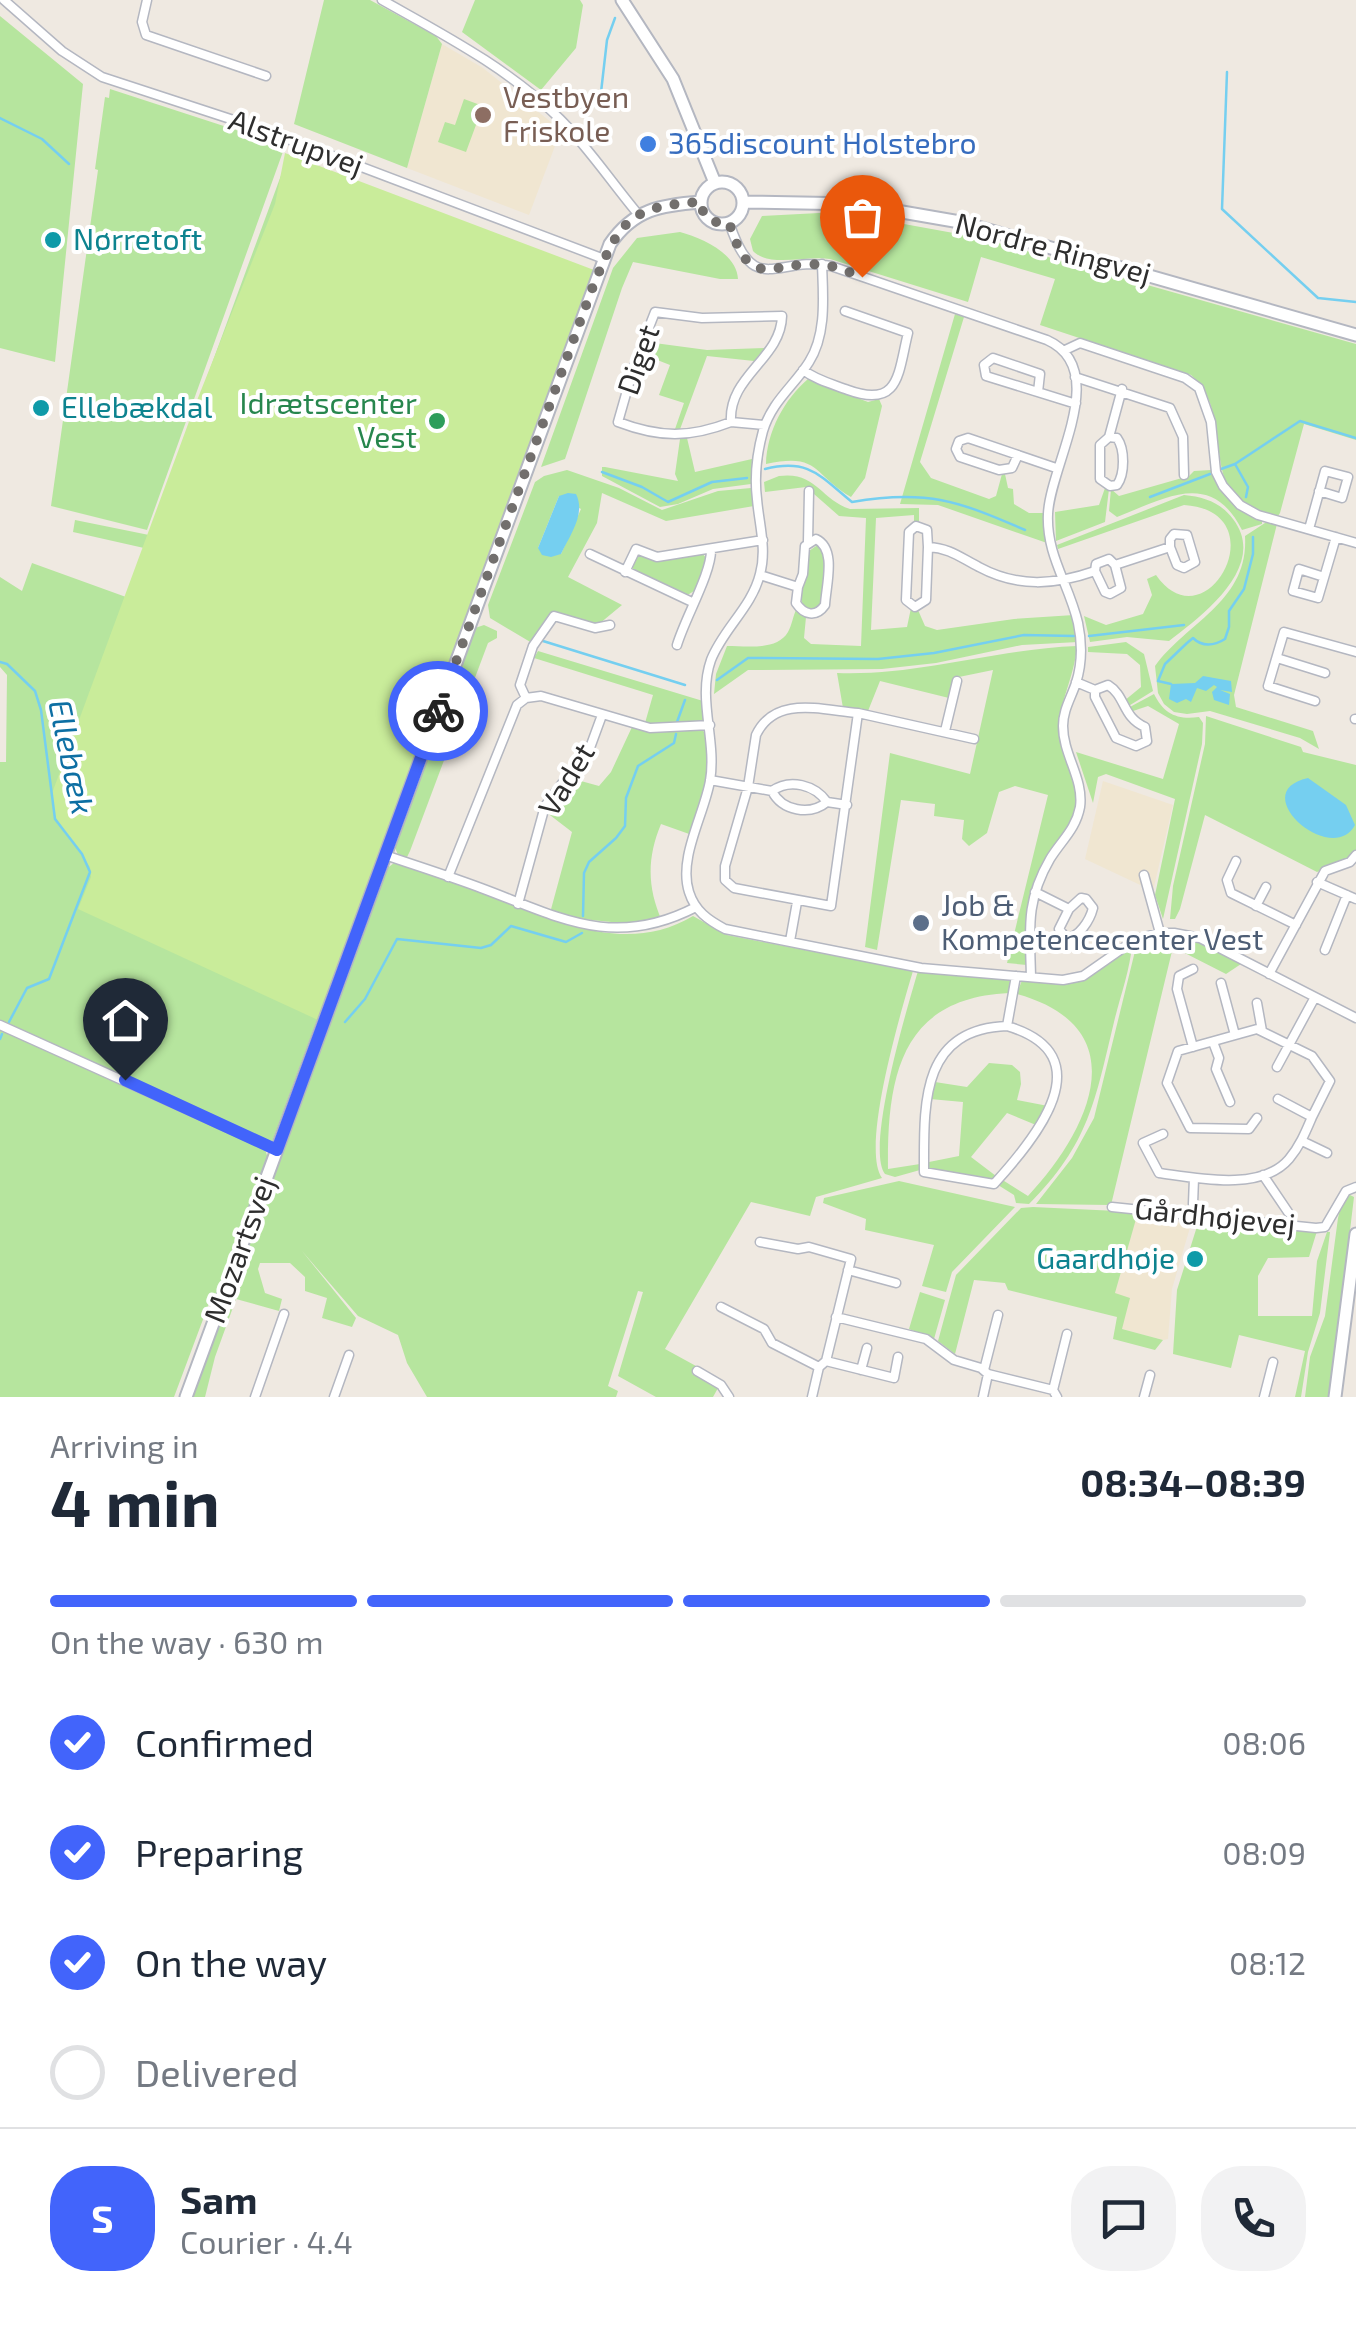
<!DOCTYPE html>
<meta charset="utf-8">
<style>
:root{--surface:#fff;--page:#f2f2f3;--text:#1f2937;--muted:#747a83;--line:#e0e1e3;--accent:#4264fb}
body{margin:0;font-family:"Exo 2",sans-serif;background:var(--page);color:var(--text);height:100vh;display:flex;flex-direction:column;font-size:38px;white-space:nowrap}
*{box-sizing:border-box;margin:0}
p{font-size:32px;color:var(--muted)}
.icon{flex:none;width:55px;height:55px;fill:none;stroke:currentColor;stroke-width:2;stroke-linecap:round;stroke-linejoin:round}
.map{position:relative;height:1397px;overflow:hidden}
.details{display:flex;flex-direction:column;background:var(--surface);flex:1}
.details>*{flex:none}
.pin{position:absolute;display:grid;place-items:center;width:85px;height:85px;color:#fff;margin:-102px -42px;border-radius:50% 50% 50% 0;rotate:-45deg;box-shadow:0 0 10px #0007}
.pin .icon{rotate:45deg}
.courier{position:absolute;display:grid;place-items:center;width:100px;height:100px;margin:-50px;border:8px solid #4264fb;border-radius:50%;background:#fff;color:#222;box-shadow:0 2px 12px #0007}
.overview em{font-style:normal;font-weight:700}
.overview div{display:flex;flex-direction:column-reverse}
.overview{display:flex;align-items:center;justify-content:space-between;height:170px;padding:0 50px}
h1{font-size:65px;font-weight:700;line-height:75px}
.bar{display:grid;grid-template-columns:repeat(4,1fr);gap:15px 10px;align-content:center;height:120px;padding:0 50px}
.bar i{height:12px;border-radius:8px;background:var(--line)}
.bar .current{background:var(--accent)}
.bar p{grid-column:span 4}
.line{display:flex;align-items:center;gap:25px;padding:0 50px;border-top:2px solid var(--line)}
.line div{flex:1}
.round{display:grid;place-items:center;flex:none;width:105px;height:105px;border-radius:40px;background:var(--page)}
ol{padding:0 50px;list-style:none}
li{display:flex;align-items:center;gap:30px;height:110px}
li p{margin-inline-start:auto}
li .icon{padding:10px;border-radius:50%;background:var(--accent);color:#fff;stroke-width:4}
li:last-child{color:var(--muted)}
li i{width:55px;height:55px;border:5px solid var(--line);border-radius:50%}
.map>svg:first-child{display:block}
.education{fill:#f0e6d1}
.green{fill:#b6e59e;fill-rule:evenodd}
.pitch{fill:#c9ec9a}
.water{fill:#75cff0}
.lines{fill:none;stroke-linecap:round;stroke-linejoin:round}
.stream{stroke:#75cff0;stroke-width:2.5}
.street-casing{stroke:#b4b7c1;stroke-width:11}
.secondary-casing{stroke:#b4b7c1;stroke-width:15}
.street{stroke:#fff;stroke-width:8}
.secondary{stroke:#fff;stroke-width:11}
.done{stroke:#726f6d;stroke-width:10;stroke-dasharray:0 18}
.route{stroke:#4264fb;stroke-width:12}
.education-dot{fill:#8d6e63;stroke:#fff;stroke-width:4}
.shop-dot{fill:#3f7fe0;stroke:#fff;stroke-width:4}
.culture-dot{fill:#0f9aa8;stroke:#fff;stroke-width:4}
.leisure-dot{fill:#2e9e5b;stroke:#fff;stroke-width:4}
.service-dot{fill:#5c6f8a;stroke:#fff;stroke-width:4}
.labels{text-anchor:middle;stroke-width:8;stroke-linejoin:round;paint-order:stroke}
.education-label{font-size:30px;fill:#785e54;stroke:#fff;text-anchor:start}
.street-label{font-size:30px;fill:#2e2e2e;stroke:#fff}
.shop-label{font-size:30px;fill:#366cbe;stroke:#fff;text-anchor:start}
.culture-label{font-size:30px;fill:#0d838f;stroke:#fff;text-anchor:start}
.leisure-label{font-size:30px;fill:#27864d;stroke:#fff;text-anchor:end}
.service-label{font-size:30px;fill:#4e5e75;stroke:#fff;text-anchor:start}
.water-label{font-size:32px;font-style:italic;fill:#0d6fa3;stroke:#fff}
</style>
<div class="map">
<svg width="1356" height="1397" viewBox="0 0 1356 1397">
<rect width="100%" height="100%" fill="#efe9e1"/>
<path class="education" d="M442 44 483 68 561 130 529 215 407 168Z
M1103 781 1173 805 1153 891 1085 859Z
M1136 1218 1191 1224 1172 1289 1168 1339 1163 1340 1122 1329 1115 1293Z"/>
<path class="green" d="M324 0H370L436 36 442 44 407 168 294 124Z
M475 0H580L583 5 576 48 541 90 462 32Z
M0 16 83 84 55 362 0 348Z
M110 89 285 146 147 530 51 506 98 170 95 169 105 97 109 98Z
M464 99 483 106 466 152 438 142 445 122 455 125Z
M287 159 491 549 272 1142 0 1021V762H6L7 675 0 667V577L22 591 32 563 126 597 144 548 73 532 75 520 149 535Z
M838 212 981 238 1356 344V440L1304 424 1280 513 1278 516C1189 505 1241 418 1191 375L1040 325 1055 279 981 257 968 302 830 259C807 255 769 268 753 251L750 239 762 216Z
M680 232C703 238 737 254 738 279H720L633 262 622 288 565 459 541 467 613 268 637 238Z
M955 314 964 317 920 462 931 478 989 499 996 496 1002 474H1005L1008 488 1013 489 1014 504 1029 513H1045L1047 543 938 505 900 504Z
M647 342 707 350 765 348 754 361 707 356 679 432H674L684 403 659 395 670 365 642 354Z
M808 379 868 402 879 399 882 406 865 478 851 497C813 475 820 452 766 464 767 431 784 400 808 379Z
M687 438 695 472 752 459 751 484 713 489 678 504 660 507 602 476V467H605L678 481 675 474 680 439Z
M567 470 619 488 662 510 718 491 751 488 754 506 666 521 602 493 597 523 568 577 622 605 599 624 553 612 532 643 490 618 488 605 535 482 544 476ZM559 496 581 509 561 554 538 548Z
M1211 470 1216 479 1262 520V524L1242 530C1211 469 1166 498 1117 517L1109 511 1111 489 1119 496 1189 476 1194 471Z
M779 476C816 471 820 499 850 509L919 508V523L914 524V515L876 518 871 630 907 627 911 608 918 610 925 626 937 630 1014 619 1074 615 1078 642 1022 645 936 663 882 669 748 670 714 694 716 674 727 646C746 646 777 651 788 632 792 625 793 616 796 610L806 617 804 638 811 644 861 646 866 518 839 516 806 487 765 492 764 482Z
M1105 488 1109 489 1105 522 1056 541 1055 512 1099 505Z
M1184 495C1204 497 1220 502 1233 519 1269 566 1202 616 1169 641L1127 637 1090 642 1084 616 1106 625 1143 614 1152 595 1147 579 1156 575C1206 647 1280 511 1184 505L1058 549 1057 545Z
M1268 521 1277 524 1234 695 1236 707 1313 731 1319 749 1300 738 1210 711 1187 714 1174 712 1164 704 1158 693 1155 666C1187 622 1249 601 1245 536Z
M819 544 827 553 824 605 812 612 803 607 801 596 809 551Z
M701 552 708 560 694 591 686 596 634 571 631 565 640 554Z
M484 625 497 631V638L488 643 410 851 407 857 398 855 394 845 475 628Z
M1126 642 1144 654 1153 691 1127 707 1124 701 1141 687 1140 665 1127 654 1088 652V647Z
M1077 646C1075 675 1059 702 1059 730 1060 759 1082 782 1075 813 1073 825 1065 837 1058 848 1035 891 1021 914 1027 965L1007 963 1048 795 1015 786 999 792 987 833 969 846 962 839 964 820 934 816 935 804 901 800 877 950 865 947 890 753 970 774 993 670 954 678 949 698 880 681 868 711 843 708 837 673C919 676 996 649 1077 646Z
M538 651 703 701 706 718 702 723H645L653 695 534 658Z
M1154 694C1164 714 1177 720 1199 717L1203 723 1202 744 1163 919 1155 895 1175 799 1106 774 1098 777 1093 803 1076 752 1163 779 1179 724 1148 706 1130 712 1128 708Z
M1206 716 1301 747 1303 752 1356 765V852L1350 858 1317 872 1205 815 1180 909 1175 919H1170L1173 886 1205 744Z
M632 727 647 731 700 729 706 733 707 780 692 835 661 824C647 858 647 887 662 921 623 925 589 921 550 913L572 832 546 812 547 808 562 815 565 808 551 801 570 778 599 786 611 772Z
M394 863C422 872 449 880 476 890 546 915 621 959 693 916L727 935 913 971C902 1008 860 1148 882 1178L816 1197 810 1216 751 1202 665 1349 696 1366 692 1374 718 1388 713 1397H656L618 1376 643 1292 638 1291 608 1386 618 1391 616 1397H427L407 1363 398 1335 358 1316 302 1251 356 1318 352 1327 322 1318 327 1298 305 1291V1277L290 1263H260L258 1269 265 1293 282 1299 279 1311 236 1299 215 1357 205 1397H188L262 1209 386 869Z
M1159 937 1196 941 1241 964 1226 974 1173 947 1111 1205 1036 1204 1072 1158 1094 1118 1137 943Z
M1132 945C1130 970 1120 997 1114 1022 1095 1101 1089 1144 1029 1204L1016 1203 1014 1195 998 1185 1001 1179 1028 1196C1089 1131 1139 1028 1017 994L1022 980C1083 985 1082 979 1132 945Z
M918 971 1005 978 1012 982 1009 993C901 998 887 1076 888 1169L920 1164V1170L895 1177 885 1174C865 1148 908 1005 918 971Z
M0 1028 264 1147 268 1158 217 1299 211 1298 174 1397H0Z
M989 1063 1012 1065 1020 1072 1021 1084 1017 1100 1048 1106 1036 1125 1007 1113 971 1157 996 1176 987 1181 929 1171V1162L959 1156 963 1102 930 1099 935 1082 967 1087Z
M899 1181 1015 1207 952 1272 946 1292 922 1286 934 1245 865 1230 866 1219 823 1203 824 1198Z
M1348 1194 1354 1197 1330 1397H1305L1310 1357 1325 1316 1338 1218 1342 1202Z
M1033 1207 1138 1212 1115 1293 1130 1298 1122 1329 1163 1340 1155 1350 1113 1339 1117 1317 1008 1290 1005 1283 974 1280 955 1354 938 1341 956 1275 1021 1208Z
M1199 1220 1317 1231 1309 1257 1268 1258 1258 1276V1316H1312L1317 1261 1327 1232H1330L1320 1313 1308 1352 1301 1397H1295L1305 1351 1239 1335 1231 1368 1173 1354 1177 1290Z
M920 1292 945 1300 934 1339 909 1329Z"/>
<path class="pitch" d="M285 153 594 270 318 1020 78 909 91 877 90 867 54 815 51 796 194 408 275 204Z"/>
<path class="water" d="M568 493 576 494C586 514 570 535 561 554L551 557 542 555 538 548 559 496Z
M1203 676 1231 681 1232 692 1220 690 1230 694 1229 705 1214 700 1212 692 1217 687 1214 685 1206 691 1197 688 1191 702 1186 699 1177 703 1169 699 1171 684 1195 683Z
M1308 778 1346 805 1355 825C1332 868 1244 792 1308 778Z"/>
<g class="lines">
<path class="stream" d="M1227 72 1222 209 1318 298 1356 302
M600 101 607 40 615 18
M0 118 42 139 69 164
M1235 464 1248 487 1246 497
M765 469C809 458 820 476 852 502 926 489 959 501 1025 530
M1221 469 1235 464 1300 421 1356 438
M602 472 642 487 668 502 712 482 747 478
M1150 497 1210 474
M1089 636 1184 625
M543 641 685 685
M0 662 7 664 35 691 41 710 55 819 82 854 90 872 49 979 27 988 9 1022
M717 680 748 658 878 659 934 653 1024 635 1074 636
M1171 684 1158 681 1165 664 1187 643 1193 638C1202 647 1214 646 1225 639L1229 627V611L1244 589 1253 554V537
M677 722 685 700
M583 916 584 873 589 862 616 838 625 826 626 798 638 766 674 743 676 734
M345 1022 365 999 397 939 481 948 491 945 511 926 566 942 582 933
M0 1039 2 1034"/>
<defs>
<path id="street" d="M4 0 62 51 102 77 264 130 604 259
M147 0 142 22 146 35 266 76
M382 0C444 35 508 68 560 119 588 147 612 183 638 214
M729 222C754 300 777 255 831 266L1047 340C1112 369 1050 465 1048 514 1046 555 1069 584 1078 623 1082 642 1082 664 1076 683 1071 698 1063 710 1063 726 1063 755 1084 779 1080 807 1076 829 1061 841 1050 859 1025 902 1030 931 1031 977
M822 264C823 295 827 334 809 362 794 386 772 401 763 431 757 453 754 475 757 499 759 524 767 549 760 574 752 607 723 629 711 660 697 699 717 741 710 781 704 815 678 858 689 892 695 911 708 920 725 929L921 968 1063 980 1083 976 1136 939 1160 933H1174L1200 938 1356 1018
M1063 351 1080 343 1185 378 1199 388 1211 422 1216 472 1223 486 1240 505 1258 515 1356 543
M803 370C816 380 832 384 848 390 900 409 898 373 908 333L845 311
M1075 377 1170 408 1183 437 1184 475
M1038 392 1040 374 993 358 984 365 986 376 1073 403H1076
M731 422C690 438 660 438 618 422L634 366 655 312 702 318 782 316C781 359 728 376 731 422L765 425
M1109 437 1117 438C1125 449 1125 474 1117 485L1110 486 1100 479V445L1109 437 1122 389
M1018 455 1012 468 999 470 960 457 956 449 959 441 968 438 1056 468
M1309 529 1325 471 1348 477 1342 498 1319 491
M808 542 809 491
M928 547 926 600 915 607 906 600 909 532 916 526 927 530 928 547C950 548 961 558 979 567 1018 588 1055 585 1095 571L1105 592 1110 594 1121 588 1115 565 1109 559 1096 564 1095 571
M590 554 692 602
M1115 565 1170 547 1177 565 1184 568 1195 562 1187 535 1174 534 1170 539V547
M625 572 636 549 657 557 763 540
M760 575 798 587 803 574 805 546 816 539C837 549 826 585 825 605 816 618 804 615 796 603L798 587
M1324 577 1299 569 1293 591 1318 598 1336 537
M677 645C685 618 712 572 711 549
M1277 658 1325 673
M1076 682 1095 690 1108 685C1126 696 1122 717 1145 727L1147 741 1136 746 1116 738 1095 697V690
M526 698 520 685 533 646 554 616 595 628 610 625
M1315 701 1268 686 1284 632 1356 652
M858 713C821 710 775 695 756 735L748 787 725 866V880L734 888 831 906 858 713 974 739
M1355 719H1356
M945 731 957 681
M710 780 772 791
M827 802C810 816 782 811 772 791 790 778 815 785 827 802L847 805
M385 855C417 866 449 876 481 888 559 917 613 950 696 907
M1236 861 1227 880 1231 893 1296 925
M1144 875 1160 933
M448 877 517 705 526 698 541 696 650 728 710 725
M1317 882 1356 899
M1035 892 1069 909 1059 929 1066 938C1079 938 1090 920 1093 908L1086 899 1081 898 1069 909
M518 904 545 806 591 745 602 715
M1256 906 1266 887
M790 941 797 902
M1325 950 1347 895
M1269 974 1325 871 1350 862 1356 855
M1221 983 1235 1035
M1257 1003 1262 1031
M0 1025 277 1150
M1007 1026C1105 1055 1036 1138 994 1184L924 1172C924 1105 920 1029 1007 1026L1016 976
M1213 1042 1219 1058 1216 1069 1230 1102
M1193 1047 1177 989 1179 976 1193 969
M1277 1067 1315 997
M1257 1118 1249 1129 1190 1128 1167 1083 1178 1051 1257 1029 1312 1056 1330 1081 1312 1117 1278 1099
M1163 1134 1143 1143 1159 1173C1196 1178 1261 1192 1289 1159 1300 1146 1306 1131 1312 1117
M1302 1141 1327 1153
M1263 1175 1288 1212
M1193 1204 1194 1178
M1112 1207 1316 1228 1325 1227 1346 1191 1356 1187
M760 1242 798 1249 809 1247 851 1259 826 1361 819 1367 812 1397
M848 1270 896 1283
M721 1307 764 1329 772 1343 819 1367
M836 1317 926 1339 954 1360 981 1368 988 1374 1053 1390 1057 1397
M826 1361 894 1378 898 1357
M861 1370 867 1348
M984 1370 998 1315
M697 1371 721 1385 729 1397
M1053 1390 1067 1334
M255 1397 284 1314
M334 1397 349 1355
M983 1397 988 1374
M1144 1397 1150 1375
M1264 1397 1273 1362"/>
<path id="secondary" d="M622 0 673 79 715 183
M701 203a21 21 0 1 1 42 0a21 21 0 1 1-42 0Z
M743 202 856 204 960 222 1356 335
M186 1397 610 244C634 209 661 205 701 202
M1335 1397 1356 1234"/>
</defs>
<use href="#street" class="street-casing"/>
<use href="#secondary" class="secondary-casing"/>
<use href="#street" class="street"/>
<use href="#secondary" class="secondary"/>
</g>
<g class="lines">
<path class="done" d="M438 711 592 289C619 223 626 206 701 202L702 210 713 222H729C751 296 771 259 824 265 837 266 850 273 862 277"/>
<path class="route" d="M125 1080 277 1150 438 711"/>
</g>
<circle class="education-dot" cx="483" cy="115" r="10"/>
<circle class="shop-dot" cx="648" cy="144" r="10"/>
<g class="culture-dot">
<circle cx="53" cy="240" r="10"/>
<circle cx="41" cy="408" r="10"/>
<circle cx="1195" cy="1259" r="10"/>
</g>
<circle class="leisure-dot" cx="437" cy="421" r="10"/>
<circle class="service-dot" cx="921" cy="923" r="10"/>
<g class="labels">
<g class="education-label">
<text x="503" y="108">Vestbyen<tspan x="503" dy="34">Friskole</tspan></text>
</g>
<g class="street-label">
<text transform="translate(296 143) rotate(20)" y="10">Alstrupvej</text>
<text transform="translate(1053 249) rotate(15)" y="10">Nordre Ringvej</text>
<text transform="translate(639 360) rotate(-71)" y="10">Diget</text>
<text transform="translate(567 780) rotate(-59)" y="10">Vadet</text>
<text transform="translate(1215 1217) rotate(6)" y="10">Gårdhøjevej</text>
<text transform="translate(240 1250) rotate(-70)" y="10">Mozartsvej</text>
</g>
<g class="shop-label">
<text x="668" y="154">365discount Holstebro</text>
</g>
<g class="culture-label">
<text x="73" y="250">Nørretoft</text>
<text x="61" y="418">Ellebækdal</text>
<text x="1175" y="1269" text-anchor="end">Gaardhøje</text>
</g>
<g class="leisure-label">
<text x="417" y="414">Idrætscenter<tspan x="417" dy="34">Vest</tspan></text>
</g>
<g class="service-label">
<text x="941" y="916">Job &amp;<tspan x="941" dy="34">Kompetencecenter Vest</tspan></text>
</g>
<g class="water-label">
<text transform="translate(71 757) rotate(78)" y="11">Ellebæk</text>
</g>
</g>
</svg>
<div class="pin" style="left:862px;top:277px;background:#ea580c"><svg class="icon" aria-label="bag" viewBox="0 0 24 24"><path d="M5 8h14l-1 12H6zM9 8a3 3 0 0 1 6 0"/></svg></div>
<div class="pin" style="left:125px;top:1080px;background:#1f2937"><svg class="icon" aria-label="home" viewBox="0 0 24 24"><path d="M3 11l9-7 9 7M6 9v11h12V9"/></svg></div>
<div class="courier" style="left:438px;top:711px"><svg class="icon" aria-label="bike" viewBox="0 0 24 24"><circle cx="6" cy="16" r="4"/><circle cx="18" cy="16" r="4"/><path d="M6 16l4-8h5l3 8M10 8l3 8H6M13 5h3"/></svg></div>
</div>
<section class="details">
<div class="overview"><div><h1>4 min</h1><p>Arriving in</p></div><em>08:34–08:39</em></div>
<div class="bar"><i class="current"></i><i class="current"></i><i class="current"></i><i></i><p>On the way · 630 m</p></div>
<ol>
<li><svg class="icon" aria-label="check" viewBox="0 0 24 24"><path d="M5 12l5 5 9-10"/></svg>Confirmed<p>08:06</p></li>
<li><svg class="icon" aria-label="check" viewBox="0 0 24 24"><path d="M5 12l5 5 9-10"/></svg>Preparing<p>08:09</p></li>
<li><svg class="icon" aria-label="check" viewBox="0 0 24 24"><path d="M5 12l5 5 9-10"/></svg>On the way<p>08:12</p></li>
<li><i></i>Delivered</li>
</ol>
<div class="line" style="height:180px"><b class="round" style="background:var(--accent);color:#fff">S</b><div><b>Sam</b><p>Courier · 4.4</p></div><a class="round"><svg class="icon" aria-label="chat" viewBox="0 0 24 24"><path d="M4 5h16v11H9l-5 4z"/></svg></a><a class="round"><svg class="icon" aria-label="phone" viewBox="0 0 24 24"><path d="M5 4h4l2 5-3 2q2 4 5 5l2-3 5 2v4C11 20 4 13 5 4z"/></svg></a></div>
</section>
